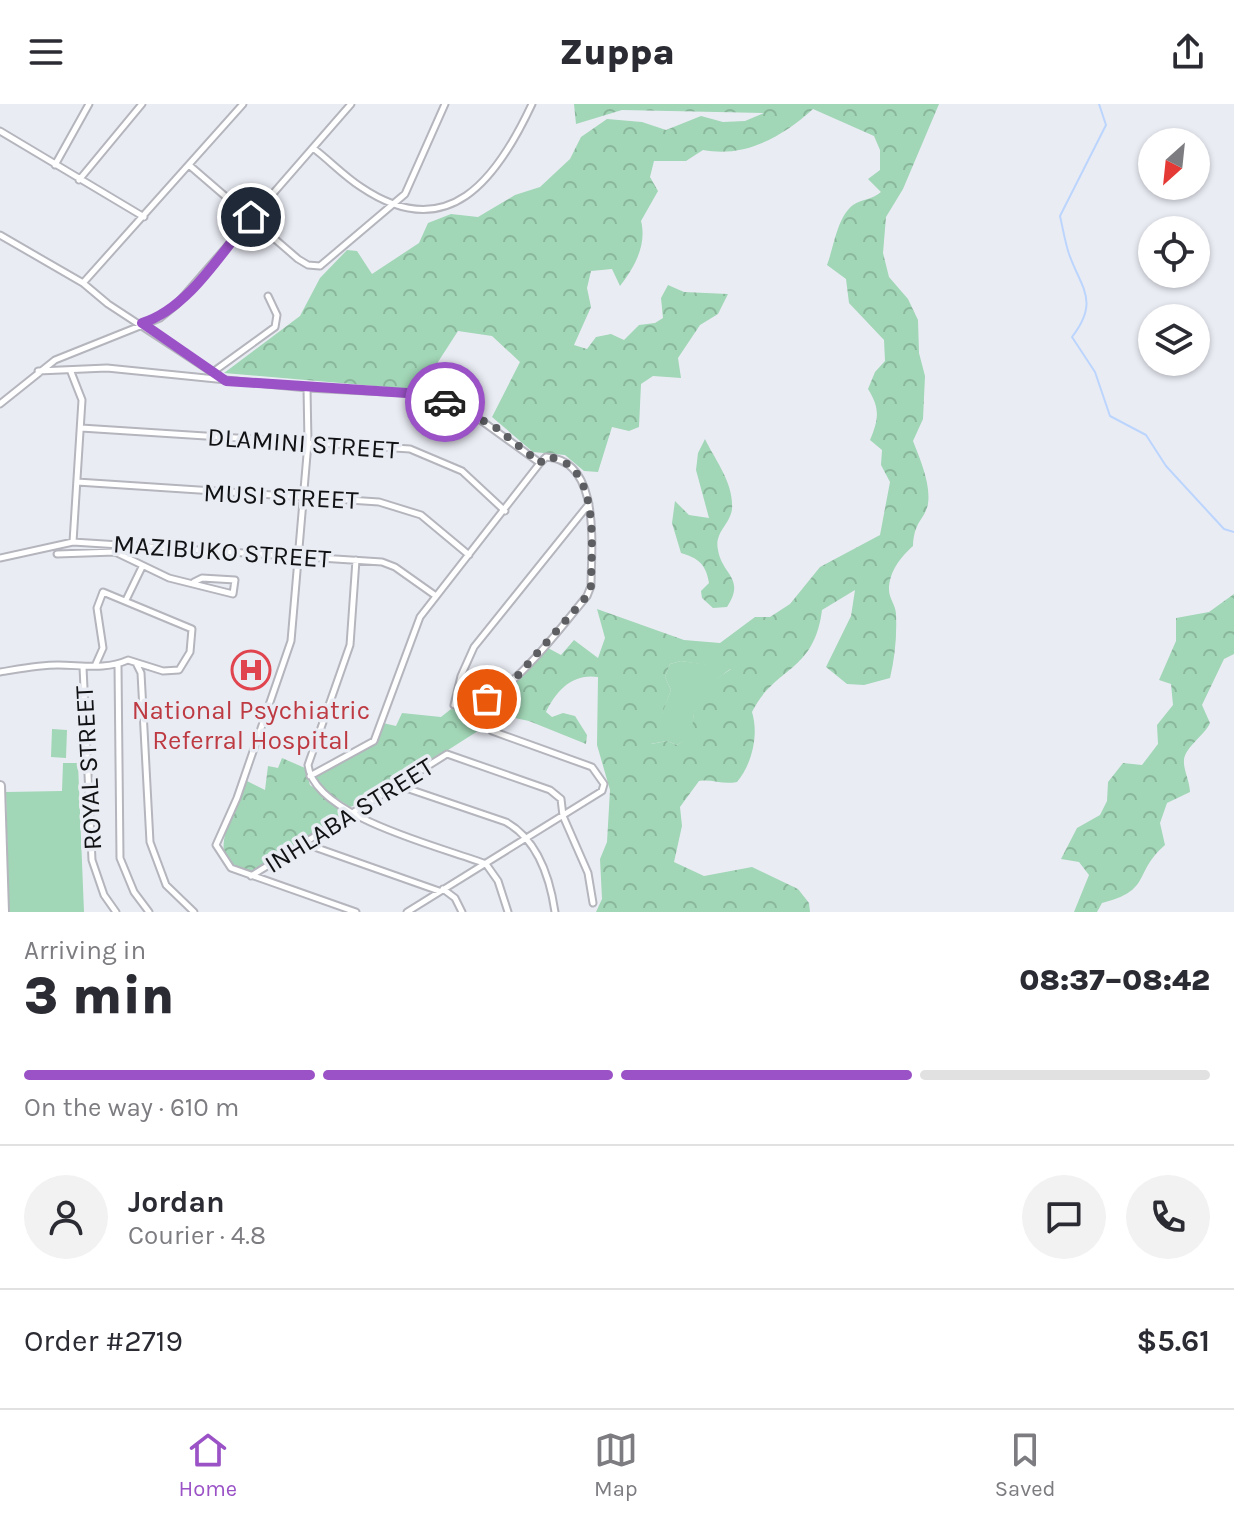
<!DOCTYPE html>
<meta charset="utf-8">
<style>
:root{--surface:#fff;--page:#f2f2f3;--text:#2b2b33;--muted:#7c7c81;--line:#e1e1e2;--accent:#9a52c6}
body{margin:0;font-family:Karla,sans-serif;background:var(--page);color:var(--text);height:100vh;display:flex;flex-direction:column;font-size:30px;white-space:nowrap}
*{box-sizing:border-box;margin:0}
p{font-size:26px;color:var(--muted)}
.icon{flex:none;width:44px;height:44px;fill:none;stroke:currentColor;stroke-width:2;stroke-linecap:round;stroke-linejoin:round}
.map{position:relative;height:808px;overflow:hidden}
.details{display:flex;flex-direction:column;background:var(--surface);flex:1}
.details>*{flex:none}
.needle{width:52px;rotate:207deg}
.controls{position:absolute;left:1138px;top:24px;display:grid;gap:16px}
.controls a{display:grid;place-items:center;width:72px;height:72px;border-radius:50%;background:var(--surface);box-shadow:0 2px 6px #0004;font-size:40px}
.pin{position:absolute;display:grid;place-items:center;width:68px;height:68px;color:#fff;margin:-34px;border:4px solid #fff;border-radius:50%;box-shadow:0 2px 8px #0007}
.courier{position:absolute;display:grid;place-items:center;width:80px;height:80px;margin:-40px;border:6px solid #9a52c6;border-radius:50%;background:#fff;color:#222;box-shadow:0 2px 10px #0007}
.head em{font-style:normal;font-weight:800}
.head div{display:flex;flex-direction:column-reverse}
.head{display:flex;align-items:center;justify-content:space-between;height:136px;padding:0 24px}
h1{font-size:52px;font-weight:800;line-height:60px}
.bar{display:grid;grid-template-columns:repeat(4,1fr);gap:12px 8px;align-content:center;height:96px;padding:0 24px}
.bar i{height:10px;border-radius:6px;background:var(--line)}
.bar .current{background:var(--accent)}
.bar p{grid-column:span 4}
.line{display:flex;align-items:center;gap:20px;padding:0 24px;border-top:2px solid var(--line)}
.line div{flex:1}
.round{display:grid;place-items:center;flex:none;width:84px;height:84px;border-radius:42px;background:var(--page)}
header{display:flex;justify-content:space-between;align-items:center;height:104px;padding:0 24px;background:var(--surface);font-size:36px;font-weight:800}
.tab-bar{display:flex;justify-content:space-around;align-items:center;height:112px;border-top:2px solid var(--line);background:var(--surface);font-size:22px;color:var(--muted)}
.tab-bar a{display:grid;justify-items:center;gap:4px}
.tab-bar .current{color:var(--accent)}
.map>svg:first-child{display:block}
.green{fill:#a1d6b6}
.forest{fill:url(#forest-crowns);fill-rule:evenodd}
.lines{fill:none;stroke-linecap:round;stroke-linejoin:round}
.stream{stroke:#bcd5fd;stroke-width:2}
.minor-casing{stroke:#b4b5bd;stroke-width:9}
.secondary-casing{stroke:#b4b5bd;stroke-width:12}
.minor{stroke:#fff;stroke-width:5}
.secondary{stroke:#fff;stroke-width:8}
.done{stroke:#5d5e62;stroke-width:8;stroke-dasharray:0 14.4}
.route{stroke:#9a52c6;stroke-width:10}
.labels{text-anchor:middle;stroke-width:7;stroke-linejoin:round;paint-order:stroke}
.street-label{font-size:26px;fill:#111214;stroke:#eaecf4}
.health-label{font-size:26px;fill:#be3a42;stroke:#eaecf4}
</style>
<header><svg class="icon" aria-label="menu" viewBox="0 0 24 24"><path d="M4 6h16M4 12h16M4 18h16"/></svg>Zuppa<svg class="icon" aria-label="share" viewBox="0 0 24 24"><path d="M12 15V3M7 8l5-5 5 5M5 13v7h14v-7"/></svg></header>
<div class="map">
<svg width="1234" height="808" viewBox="0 0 1234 808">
<defs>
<pattern id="forest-crowns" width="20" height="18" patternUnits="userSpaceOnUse" patternTransform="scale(2)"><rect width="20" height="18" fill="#a1d6b6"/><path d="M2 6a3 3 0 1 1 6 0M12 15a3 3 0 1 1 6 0" fill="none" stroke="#8ab79c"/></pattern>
</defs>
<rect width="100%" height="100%" fill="#eaecf4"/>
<path class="green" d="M681 557 732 564C719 573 701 587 696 602 689 621 701 629 677 641L667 637 650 640 671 586 665 573 670 560Z
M52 625 67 626 66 654 51 653Z
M63 659H78L84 808H9L6 688 62 687Z"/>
<path class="forest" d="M574 0H939L903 85 886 113 883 149 889 173 908 195 918 216 919 249 925 272 923 315 913 337C920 355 931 380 928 400 924 417 914 417 913 442 901 453 889 467 889 486 889 494 896 502 896 510 897 532 895 553 890 574L864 581 847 580 826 563 851 512 855 486 822 506C814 569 775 562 752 608 759 631 752 660 737 678 722 681 713 675 699 677L680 703 682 722 674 758 704 772 752 763 798 785 809 799 810 808H596L602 795 600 755 607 738 610 686 597 641 598 573C572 569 556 587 546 608L552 613 563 609 575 612 587 631 586 640 529 617 510 613 492 618 368 697 350 703 321 684 312 672C340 658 373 651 383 619L396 622 402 609 441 613 451 605C493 613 522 571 548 544L561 551 574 536 598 554 605 534 597 505 684 536 720 539 755 513H770L790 500 820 463 880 431 890 378 881 361 882 346 870 336C879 315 880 304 868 285L875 268 885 257 884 236 849 199 846 175 827 161C834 143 837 113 853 101 862 95 872 96 881 88L868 75 880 66V46L874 32 813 5C782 33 745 54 703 46L686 57H654L650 73 658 87 641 117C647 140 635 163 620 182L612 165 591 167 587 184 591 203 574 241 587 245 596 233 611 230 624 236 639 221 655 219 663 214 661 194 668 181 684 188 728 190 718 210 700 221 678 254 681 274 653 272 641 280 639 323 629 327 612 323 598 368 584 367 565 351 533 348 492 313 520 258 492 232 458 227 438 258 432 287 224 269 300 212 320 174 347 146 357 147 372 170 419 139 428 119 451 110 478 113 515 91 540 83 570 55 581 33 607 15 642 18 666 26 701 12 723 18 745 17 764 9 622 6 576 20ZM681 557 731 565C718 574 699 585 695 603 691 620 696 631 677 641L667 637 651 640 671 586 665 573 670 560Z
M705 335C715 356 734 379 732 405 730 421 714 428 718 446 722 471 746 474 727 503L713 504 702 494 701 487 709 479C706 460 698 454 681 449L672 419 675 397 689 411 709 414 696 366 698 349Z
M1234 490V550L1224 555 1202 601 1210 619C1205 631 1185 643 1184 656 1183 665 1190 678 1190 688L1167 699 1160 719 1165 741C1132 770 1153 786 1102 799L1097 808H1074L1089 771 1079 758 1061 755 1077 724 1100 711 1107 697 1108 678 1123 659 1142 661 1158 640 1157 621 1173 601 1171 580 1159 576 1176 537V514L1209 508Z
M282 654 305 664 310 681 348 709 258 768C196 771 234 706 247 677L265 686 268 662 278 664Z"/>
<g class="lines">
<path class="stream" d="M1099 0 1106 21 1060 112C1063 125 1065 138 1069 150 1081 184 1100 197 1072 233L1095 268 1110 312 1146 331 1166 362 1224 425 1234 428"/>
<defs>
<path id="minor" d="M0 27 144 113
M313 44C329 56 344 72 361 83 448 142 497 75 532 0
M55 61 89 0
M189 61 298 155 308 161 320 162 405 90 445 0
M79 76 142 0
M0 131 83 179 108 200 224 276
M83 179 243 0
M38 267 107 264 307 284 407 289 468 307 540 359
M71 268 82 296 73 438
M213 268 275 223 277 211 268 192
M307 284 308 339 291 537 237 694 216 741 231 764 356 808
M0 300 55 256 160 214 176 201 351 0
M81 324 410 345 462 367 505 407
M77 378 379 398 421 411 469 451
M57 450 115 448 169 474 233 490 235 476 202 474 194 478
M0 454 73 438 382 458 395 463 436 492
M356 456 350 541 308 661C314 713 442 743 486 760L498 777 508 808
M126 496 142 463
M136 559 141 569 150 738 166 781 194 808
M118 561 120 754 134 788 149 808
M83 563 92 756 104 791 116 808
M0 568C19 565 39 561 58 561 82 561 106 566 128 556L163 567 179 566 190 548 192 525 103 488 97 504 103 544 95 562
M310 672 374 637 420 513 540 359 546 353C602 356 591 444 591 482L587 492C563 520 496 615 454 601L461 572 474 543 589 400
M400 682 506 718C538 736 550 774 555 808
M303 739 439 787
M251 772 447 650 550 686 561 695 563 712 588 769 593 799
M443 785 455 794 462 808
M407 808 602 687 604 680 592 663 492 627"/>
<path id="secondary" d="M0 682 4 808"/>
</defs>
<use href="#minor" class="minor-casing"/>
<use href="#secondary" class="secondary-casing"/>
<use href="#minor" class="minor"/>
<use href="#secondary" class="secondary"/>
</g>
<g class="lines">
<path class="done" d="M445 298 494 322 540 359 546 353C602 357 591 444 591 482L587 492 514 576 487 595"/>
<path class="route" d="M251 113C221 149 188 205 142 219L226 277 407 289 445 298"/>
</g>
<defs>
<symbol id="hospital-ring" viewBox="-11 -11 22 22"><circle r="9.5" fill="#eaecf4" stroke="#e0444e" stroke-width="1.5"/><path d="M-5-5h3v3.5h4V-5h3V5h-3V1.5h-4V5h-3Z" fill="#e0444e"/></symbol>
</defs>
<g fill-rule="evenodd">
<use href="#hospital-ring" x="229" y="544" width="44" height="44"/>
</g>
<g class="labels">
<g class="street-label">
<text transform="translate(303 339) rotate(4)" y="9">DLAMINI STREET</text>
<text transform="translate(281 392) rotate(3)" y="9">MUSI STREET</text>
<text transform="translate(222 447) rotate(4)" y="9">MAZIBUKO STREET</text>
<text transform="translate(88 664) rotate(-93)" y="9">ROYAL STREET</text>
<text transform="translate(349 711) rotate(-32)" y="9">INHLABA STREET</text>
</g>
<g class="health-label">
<text x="251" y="615">National Psychiatric<tspan x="251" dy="30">Referral Hospital</tspan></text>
</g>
</g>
</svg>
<div class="controls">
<a><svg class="needle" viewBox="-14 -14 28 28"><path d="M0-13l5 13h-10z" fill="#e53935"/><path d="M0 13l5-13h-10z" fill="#7c7c81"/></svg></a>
<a><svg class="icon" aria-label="locate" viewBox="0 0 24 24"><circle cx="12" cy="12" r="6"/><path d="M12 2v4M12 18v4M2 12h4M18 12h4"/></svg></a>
<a><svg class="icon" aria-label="layers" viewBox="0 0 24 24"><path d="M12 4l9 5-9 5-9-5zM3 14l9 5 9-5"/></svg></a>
</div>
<div class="pin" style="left:487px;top:595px;background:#ea580c"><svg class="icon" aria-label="bag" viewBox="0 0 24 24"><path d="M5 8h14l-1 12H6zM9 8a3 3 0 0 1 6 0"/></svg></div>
<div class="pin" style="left:251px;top:113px;background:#1f2937"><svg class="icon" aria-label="home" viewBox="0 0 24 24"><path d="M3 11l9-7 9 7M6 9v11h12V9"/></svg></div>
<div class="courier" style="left:445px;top:298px"><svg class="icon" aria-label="car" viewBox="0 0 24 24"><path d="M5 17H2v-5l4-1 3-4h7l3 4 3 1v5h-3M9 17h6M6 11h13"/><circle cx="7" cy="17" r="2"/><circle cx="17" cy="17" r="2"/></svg></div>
</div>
<section class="details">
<div class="head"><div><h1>3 min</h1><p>Arriving in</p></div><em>08:37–08:42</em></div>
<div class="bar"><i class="current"></i><i class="current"></i><i class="current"></i><i></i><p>On the way · 610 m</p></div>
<div class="line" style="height:144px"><a class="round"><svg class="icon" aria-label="person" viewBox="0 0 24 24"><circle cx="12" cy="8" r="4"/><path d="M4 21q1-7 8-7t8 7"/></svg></a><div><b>Jordan</b><p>Courier · 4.8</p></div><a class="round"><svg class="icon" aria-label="chat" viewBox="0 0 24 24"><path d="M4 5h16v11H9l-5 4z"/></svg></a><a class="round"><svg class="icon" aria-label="phone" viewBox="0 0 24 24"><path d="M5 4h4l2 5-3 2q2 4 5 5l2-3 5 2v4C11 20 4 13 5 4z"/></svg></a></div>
<div class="line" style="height:104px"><div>Order #2719</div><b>$5.61</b></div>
</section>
<nav class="tab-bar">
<a class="current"><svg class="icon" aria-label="home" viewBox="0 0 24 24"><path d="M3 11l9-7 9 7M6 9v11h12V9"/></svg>Home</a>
<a><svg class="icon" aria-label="map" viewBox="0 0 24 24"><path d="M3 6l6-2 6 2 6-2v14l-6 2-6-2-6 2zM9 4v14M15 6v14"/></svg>Map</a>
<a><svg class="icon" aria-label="saved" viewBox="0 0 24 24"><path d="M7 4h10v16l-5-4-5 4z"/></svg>Saved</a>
</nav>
